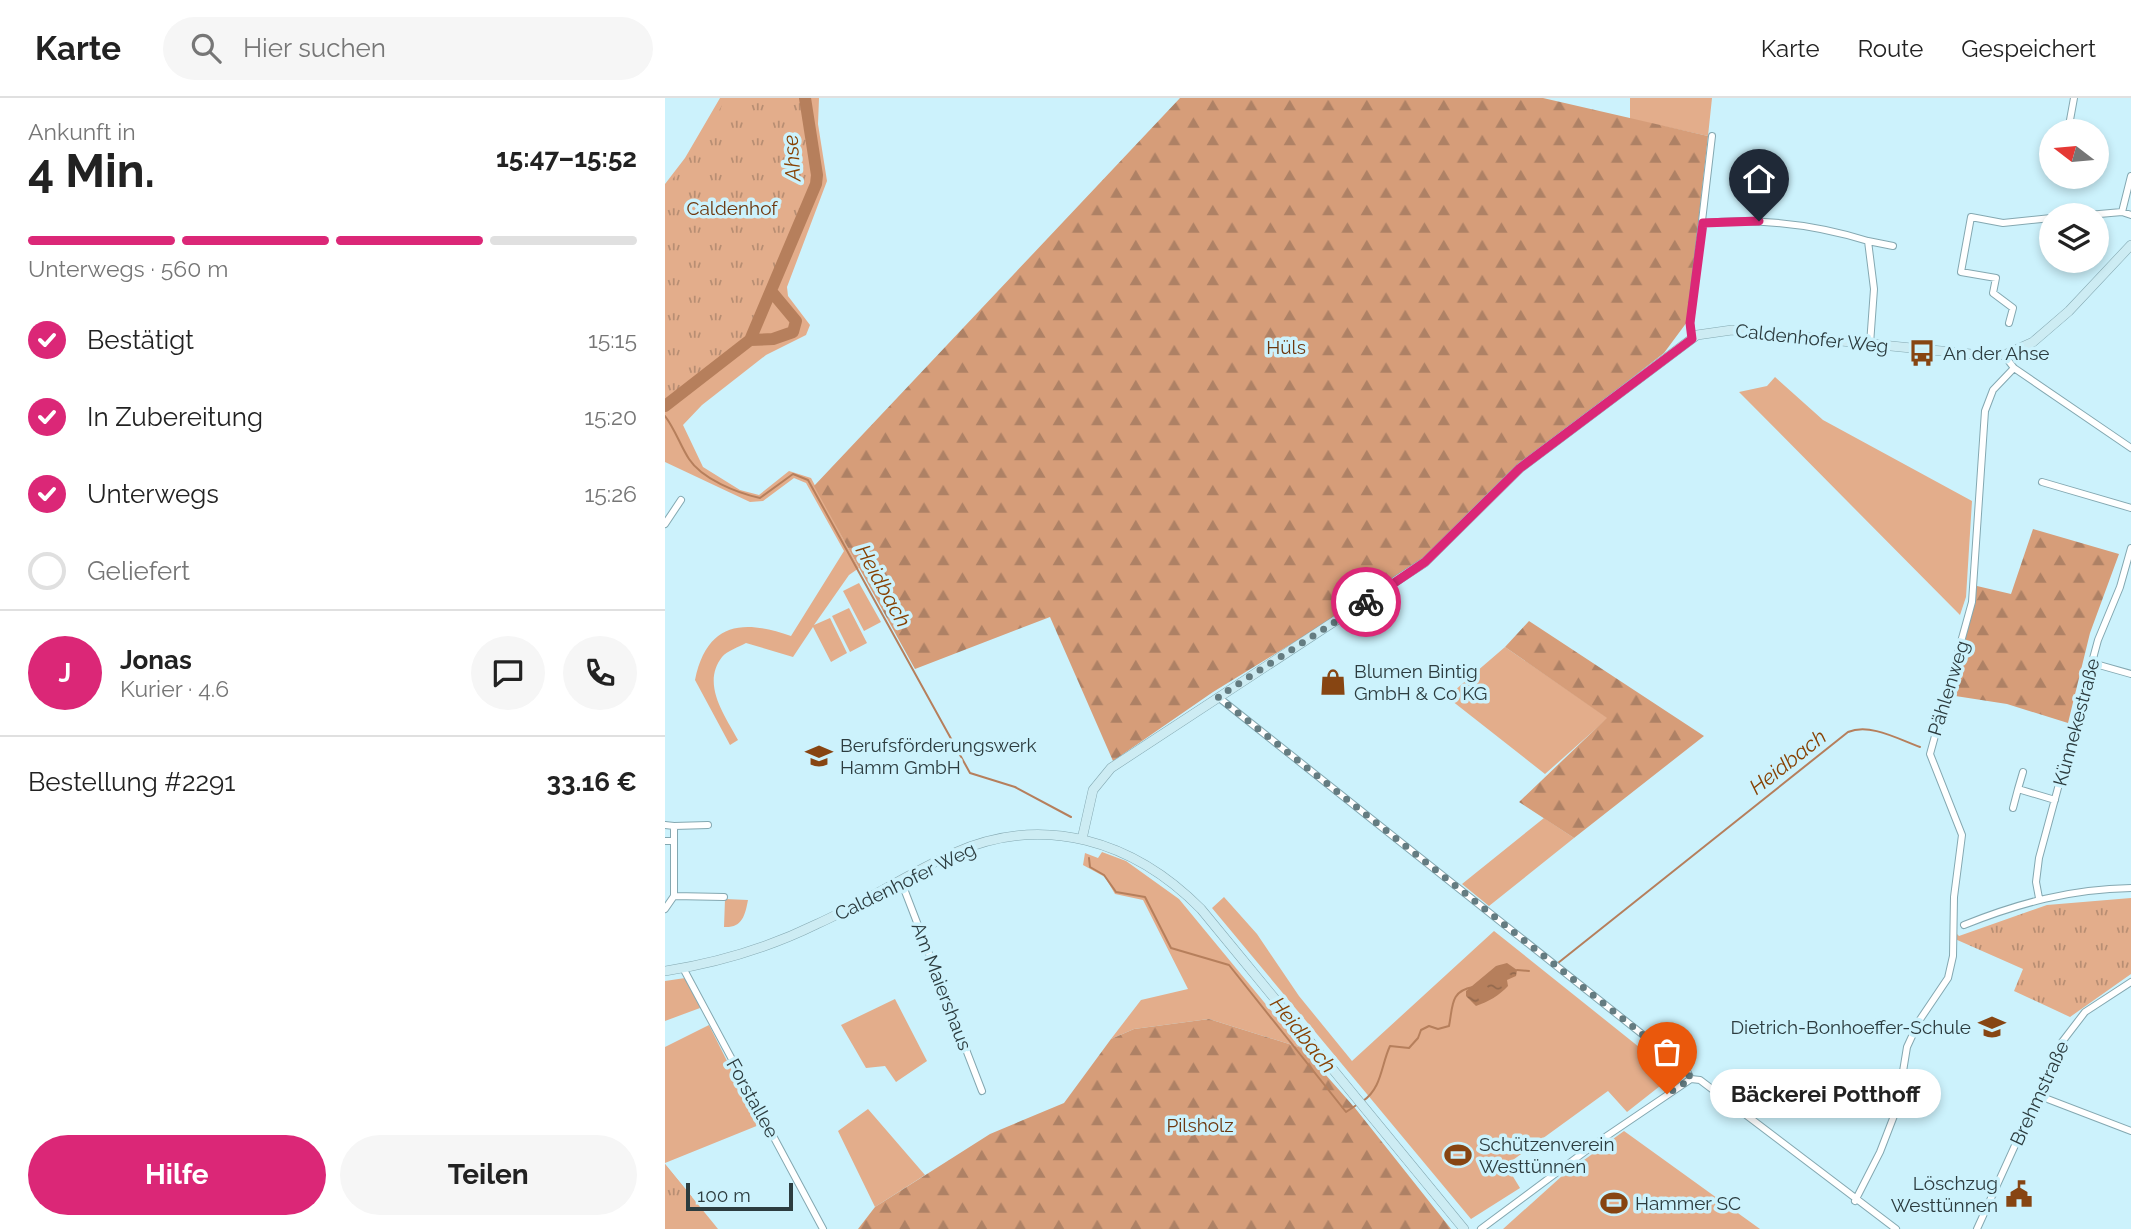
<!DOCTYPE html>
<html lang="de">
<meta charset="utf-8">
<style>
:root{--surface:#fff;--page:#f6f6f6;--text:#222;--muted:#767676;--line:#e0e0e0;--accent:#db2777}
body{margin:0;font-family:Raleway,sans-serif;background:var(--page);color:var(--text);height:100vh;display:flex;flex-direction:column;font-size:26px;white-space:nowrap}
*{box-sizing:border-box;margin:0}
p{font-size:23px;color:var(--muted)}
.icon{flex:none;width:38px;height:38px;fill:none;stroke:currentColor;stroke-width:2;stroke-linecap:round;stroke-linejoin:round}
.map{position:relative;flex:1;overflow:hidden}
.sheet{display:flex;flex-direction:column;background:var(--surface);width:665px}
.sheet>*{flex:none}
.needle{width:46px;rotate:286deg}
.controls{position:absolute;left:1374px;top:21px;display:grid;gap:14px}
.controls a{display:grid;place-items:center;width:70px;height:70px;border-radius:50%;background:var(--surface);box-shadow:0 4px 10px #0003;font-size:35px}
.scale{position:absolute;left:21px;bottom:18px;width:107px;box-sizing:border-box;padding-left:7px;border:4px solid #2c3c3f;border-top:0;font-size:19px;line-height:24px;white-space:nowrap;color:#2c3c3f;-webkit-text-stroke:5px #ccf2fc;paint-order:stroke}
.pin{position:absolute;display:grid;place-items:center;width:60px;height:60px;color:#fff;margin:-72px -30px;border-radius:50% 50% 50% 0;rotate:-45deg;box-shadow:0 0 7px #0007}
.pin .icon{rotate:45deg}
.courier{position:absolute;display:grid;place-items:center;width:70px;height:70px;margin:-35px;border:5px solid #db2777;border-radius:50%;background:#fff;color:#222;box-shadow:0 2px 9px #0007}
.bubble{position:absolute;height:49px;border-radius:24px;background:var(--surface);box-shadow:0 4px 10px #0003;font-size:23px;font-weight:700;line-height:49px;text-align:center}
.summary em{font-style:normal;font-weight:700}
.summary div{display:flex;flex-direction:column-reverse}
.summary{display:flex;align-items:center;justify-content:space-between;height:119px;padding:0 28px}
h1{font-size:46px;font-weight:700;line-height:52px}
.bar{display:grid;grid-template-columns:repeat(4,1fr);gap:10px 7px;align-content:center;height:84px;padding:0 28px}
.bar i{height:9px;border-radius:5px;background:var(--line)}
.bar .current{background:var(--accent)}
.bar p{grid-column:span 4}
.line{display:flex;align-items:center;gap:18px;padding:0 28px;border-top:2px solid var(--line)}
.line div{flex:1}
.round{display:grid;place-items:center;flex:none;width:74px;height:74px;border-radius:37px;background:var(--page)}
ol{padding:0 28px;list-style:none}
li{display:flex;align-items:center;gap:21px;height:77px}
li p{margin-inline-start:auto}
li .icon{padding:7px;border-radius:50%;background:var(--accent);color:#fff;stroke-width:4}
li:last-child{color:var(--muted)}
li i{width:38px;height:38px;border:4px solid var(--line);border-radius:50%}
.button{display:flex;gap:14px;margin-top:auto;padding:14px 28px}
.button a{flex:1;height:80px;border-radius:42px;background:var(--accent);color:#fff;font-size:28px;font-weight:700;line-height:80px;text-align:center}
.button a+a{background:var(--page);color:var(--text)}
header{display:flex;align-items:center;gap:42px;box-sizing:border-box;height:98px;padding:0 35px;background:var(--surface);border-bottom:2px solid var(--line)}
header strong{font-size:33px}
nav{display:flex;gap:38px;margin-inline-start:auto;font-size:24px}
.search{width:490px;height:63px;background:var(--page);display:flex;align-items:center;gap:18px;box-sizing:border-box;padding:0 24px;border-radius:38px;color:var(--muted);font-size:26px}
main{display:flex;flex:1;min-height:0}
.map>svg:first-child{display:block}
.grass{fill:#e3ad8b}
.forest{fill:url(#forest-firs)}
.park{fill:url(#park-tufts)}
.water{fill:url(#water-ripples)}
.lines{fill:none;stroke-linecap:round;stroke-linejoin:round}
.stream{stroke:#b67f5c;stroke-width:2}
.river{stroke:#b67f5c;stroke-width:12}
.minor-casing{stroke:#84a8b1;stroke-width:8}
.secondary-casing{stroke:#84a8b1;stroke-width:10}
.minor{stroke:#fff;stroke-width:6}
.secondary{stroke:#cdecf3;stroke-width:9}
.done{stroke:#647c81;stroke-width:7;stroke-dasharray:0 12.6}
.route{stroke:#db2777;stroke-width:9}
.labels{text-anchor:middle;stroke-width:7;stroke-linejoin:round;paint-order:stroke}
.park-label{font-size:19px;fill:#6d370e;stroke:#ccf2fc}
.street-label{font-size:19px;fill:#2c3c3f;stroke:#ccf2fc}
.poi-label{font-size:19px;fill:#2c3c3f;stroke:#ccf2fc;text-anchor:start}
.water-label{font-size:21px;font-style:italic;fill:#874103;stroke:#ccf2fc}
</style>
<header>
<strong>Karte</strong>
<div class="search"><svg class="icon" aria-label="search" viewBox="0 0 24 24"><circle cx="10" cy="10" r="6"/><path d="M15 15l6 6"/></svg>Hier suchen</div>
<nav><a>Karte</a><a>Route</a><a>Gespeichert</a></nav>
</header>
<main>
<section class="sheet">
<div class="summary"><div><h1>4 Min.</h1><p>Ankunft in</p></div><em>15:47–15:52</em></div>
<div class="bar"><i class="current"></i><i class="current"></i><i class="current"></i><i></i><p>Unterwegs · 560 m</p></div>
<ol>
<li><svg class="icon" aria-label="check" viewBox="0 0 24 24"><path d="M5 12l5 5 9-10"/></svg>Bestätigt<p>15:15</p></li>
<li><svg class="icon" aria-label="check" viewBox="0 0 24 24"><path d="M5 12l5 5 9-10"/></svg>In Zubereitung<p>15:20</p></li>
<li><svg class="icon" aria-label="check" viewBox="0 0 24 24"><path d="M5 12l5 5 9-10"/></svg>Unterwegs<p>15:26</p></li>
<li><i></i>Geliefert</li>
</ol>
<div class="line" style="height:126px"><b class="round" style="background:var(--accent);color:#fff">J</b><div><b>Jonas</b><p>Kurier · 4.6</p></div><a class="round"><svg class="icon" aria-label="chat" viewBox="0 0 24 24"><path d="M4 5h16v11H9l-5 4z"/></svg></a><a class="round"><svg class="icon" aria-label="phone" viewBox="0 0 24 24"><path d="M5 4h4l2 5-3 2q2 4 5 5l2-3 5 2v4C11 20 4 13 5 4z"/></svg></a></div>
<div class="line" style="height:91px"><div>Bestellung #2291</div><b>33.16 €</b></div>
<div class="button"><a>Hilfe</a><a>Teilen</a></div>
</section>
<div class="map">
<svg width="1466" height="1131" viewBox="0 0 1466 1131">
<defs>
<pattern id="forest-firs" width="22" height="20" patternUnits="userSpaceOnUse" patternTransform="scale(1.75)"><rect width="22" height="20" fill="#d69d79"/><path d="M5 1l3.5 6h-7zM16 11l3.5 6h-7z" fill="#ae8165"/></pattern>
<pattern id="park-tufts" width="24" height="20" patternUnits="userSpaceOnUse" patternTransform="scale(1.75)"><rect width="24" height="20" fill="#e3ad8b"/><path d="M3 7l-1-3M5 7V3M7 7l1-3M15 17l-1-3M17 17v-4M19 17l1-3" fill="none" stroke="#b88e73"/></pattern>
<pattern id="water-ripples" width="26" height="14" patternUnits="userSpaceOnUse" patternTransform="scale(1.75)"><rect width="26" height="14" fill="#b67f5c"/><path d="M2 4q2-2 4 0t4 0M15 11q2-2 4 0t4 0" fill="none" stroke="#94694d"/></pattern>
</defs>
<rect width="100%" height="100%" fill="#ccf2fc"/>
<path class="grass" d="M55 0H154L153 26 162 83 122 189 123 198 145 227 141 237 101 257 37 307 18 327 38 369 75 392 94 397 124 373 146 380 194 470 184 477 149 527 165 520 182 555 166 564 148 529 128 559 81 545C74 549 62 553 57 559 36 586 60 618 73 642L65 647 30 582C42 524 78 521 126 538L179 453 141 385 129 380 98 403 85 404 0 364V86L20 60Z
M965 0H1047L1043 38 965 21Z
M1110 279 1158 322 1307 403 1301 499 1295 517 1074 294 1102 288Z
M194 485 216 524 199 533 178 493Z
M184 510 202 545 185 554 167 518Z
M840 549 943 620 880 676 782 599Z
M879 720 909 740 824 808 797 786Z
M437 754 461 763 514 801 637 950 544 921 469 931 446 941 476 902 523 891 478 802 450 796 440 779 418 767 420 755 433 760Z
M559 799 592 836 634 898 687 963 829 833 1009 977 962 1014 943 993 841 1067 855 1090 806 1121 547 810Z
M27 879 35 910 0 923V883Z
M230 901 262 963 231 984 220 968 201 970 176 927Z
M44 927 94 1027 0 1065V949Z
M203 1011 260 1077 210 1109 173 1033Z
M959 1033 1095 1131H838L897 1078Z
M0 1066 49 1126 53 1131H0Z"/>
<path class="forest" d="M515 0H878L1043 38 1022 224 999 255 874 352 759 459 711 494 548 594 448 663 385 519 250 571 149 388Z
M1368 431 1454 456 1425 535 1403 625 1342 606 1284 597 1312 488 1346 496Z
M864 523 1039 638 909 740 854 704 942 620 840 549Z
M544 921 637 950 690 1010 786 1131H193L210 1109 325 1036 399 1005 446 941 469 931Z"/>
<path class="park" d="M61 0H137L150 75 87 231 74 248 0 304V91L40 38Z
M1466 800V876L1405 919 1349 893 1358 871 1290 841 1292 836 1294 838 1382 807Z
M60 801 83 802C80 818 77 830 59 829Z
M0 1066 27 1099 0 1104Z"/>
<path class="water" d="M842 865 852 872 851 878 842 882 843 888C835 897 823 904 811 908L801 898V893L831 868Z"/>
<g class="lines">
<path class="stream" d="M0 318C10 331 15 347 24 361 37 381 72 395 95 400L128 376 143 382 305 675 350 689 406 719
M424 760 425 769 439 777 451 794 480 799 506 850 564 867 681 1014 693 1006
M893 865 1183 634C1205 625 1233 641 1255 649
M852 872 864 873
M698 1003C717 990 716 967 725 948L744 950 753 940 756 932 764 928 773 931 784 928C788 908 785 893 808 889"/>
<path class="river" d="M85 242 108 241 128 234 131 223 106 193
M0 308 85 242 151 86 152 77 140 0"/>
<defs>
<path id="minor" d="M1403 33 1409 0
M1457 114 1466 78
M1423 117 1457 114 1466 117
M1038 125C1094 120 1149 126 1203 143L1209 191 1205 246
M1203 143 1228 148
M1344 225 1348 210 1328 195 1331 180 1296 174 1306 119 1338 125 1386 120
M1027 241 1025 225 1047 38
M1339 257 1349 270 1466 350
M1377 384 1466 410
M0 426 16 402
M1427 565 1466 576
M553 599 1021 971 1026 981
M1353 691 1358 674
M1348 710 1353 691 1390 702
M0 727 9 728V743
M9 728 43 727
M0 743H9V798L0 811
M236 783 317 993
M9 798 59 799
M1374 800 1371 784 1374 760 1433 542 1455 489 1466 450
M1299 827C1354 805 1406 791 1466 790
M18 870 158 1131
M1026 981 1035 982 1231 1131
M1372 997 1466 1033
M1190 1103 1215 1054 1232 1010 1242 949 1254 923 1283 880 1288 858 1289 799 1297 737 1265 656 1307 504 1320 313 1328 292 1349 270
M816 1131 930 1046 1026 981
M1312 1131 1397 944 1420 914 1466 884"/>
<path id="secondary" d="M417 741 428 692 446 670 760 464 855 370 1032 237 1067 232 1316 257H1339L1368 244 1404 213 1466 147
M0 873C52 865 105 849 152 826 199 805 242 776 289 755 379 715 469 743 536 811L799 1131"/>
</defs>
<use href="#minor" class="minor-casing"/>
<use href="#secondary" class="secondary-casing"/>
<use href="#minor" class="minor"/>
<use href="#secondary" class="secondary"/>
</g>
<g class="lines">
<path class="done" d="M701 504 553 599 1021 971 1026 981 1002 996"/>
<path class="route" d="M701 504 760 464 855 370 1027 241 1025 225 1038 125 1094 123"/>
</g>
<defs>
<symbol id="bus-bare" viewBox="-9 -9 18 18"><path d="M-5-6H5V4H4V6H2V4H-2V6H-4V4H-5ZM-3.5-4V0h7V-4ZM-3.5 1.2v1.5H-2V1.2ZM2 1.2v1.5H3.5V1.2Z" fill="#874512" stroke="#ccf2fc" stroke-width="2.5" paint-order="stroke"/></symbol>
<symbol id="shop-bare" viewBox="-9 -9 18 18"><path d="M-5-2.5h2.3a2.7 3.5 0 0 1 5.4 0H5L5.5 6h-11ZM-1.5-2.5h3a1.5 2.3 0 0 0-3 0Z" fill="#874512" stroke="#ccf2fc" stroke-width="2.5" paint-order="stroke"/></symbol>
<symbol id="school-bare" viewBox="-9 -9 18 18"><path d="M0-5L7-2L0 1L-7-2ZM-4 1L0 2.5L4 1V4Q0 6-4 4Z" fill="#874512" stroke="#ccf2fc" stroke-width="2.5" paint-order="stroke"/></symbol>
<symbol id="stadium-bare" viewBox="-9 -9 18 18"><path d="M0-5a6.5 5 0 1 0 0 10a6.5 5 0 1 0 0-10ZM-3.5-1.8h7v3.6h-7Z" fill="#874512" stroke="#ccf2fc" stroke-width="2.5" paint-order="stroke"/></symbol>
<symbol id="civic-bare" viewBox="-9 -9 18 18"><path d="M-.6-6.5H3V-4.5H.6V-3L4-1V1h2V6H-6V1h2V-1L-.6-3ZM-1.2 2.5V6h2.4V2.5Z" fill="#874512" stroke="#ccf2fc" stroke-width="2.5" paint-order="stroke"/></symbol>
</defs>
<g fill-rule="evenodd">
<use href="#bus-bare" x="1238" y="236" width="38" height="38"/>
<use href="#shop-bare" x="649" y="565" width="38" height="38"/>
<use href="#school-bare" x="135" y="639" width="38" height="38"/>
<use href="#school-bare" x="1308" y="910" width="38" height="38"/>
<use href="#stadium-bare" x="774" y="1038" width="38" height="38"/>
<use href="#civic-bare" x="1335" y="1077" width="38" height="38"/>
<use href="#stadium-bare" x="930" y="1086" width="38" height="38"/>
</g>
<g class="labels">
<g class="park-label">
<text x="67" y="117">Caldenhof</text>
<text x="621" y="256">Hüls</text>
<text x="535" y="1034">Pilsholz</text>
</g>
<g class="street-label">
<text transform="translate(1147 240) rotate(6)" y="7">Caldenhofer Weg</text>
<text transform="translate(1283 590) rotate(-73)" y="7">Pählenweg</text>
<text transform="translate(1411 624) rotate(-75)" y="7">Künnekestraße</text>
<text transform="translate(240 783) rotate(-26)" y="7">Caldenhofer Weg</text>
<text transform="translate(277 888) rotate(69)" y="7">Am Maiershaus</text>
<text transform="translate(1374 995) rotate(-65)" y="7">Brehmstraße</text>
<text transform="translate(88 1000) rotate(61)" y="7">Forstallee</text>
</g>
<g class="poi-label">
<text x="1278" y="262">An der Ahse</text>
<text x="689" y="580">Blumen Bintig<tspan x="689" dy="22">GmbH &amp; Co KG</tspan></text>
<text x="175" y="654">Berufsförderungswerk<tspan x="175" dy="22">Hamm GmbH</tspan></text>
<text x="1306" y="936" text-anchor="end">Dietrich-Bonhoeffer-Schule</text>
<text x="814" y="1053">Schützenverein<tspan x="814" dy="22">Westtünnen</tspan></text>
<text x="1333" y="1092" text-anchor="end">Löschzug<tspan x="1333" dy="22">Westtünnen</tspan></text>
<text x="970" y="1112">Hammer SC</text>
</g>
<g class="water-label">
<text transform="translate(127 60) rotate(-94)" y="7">Ahse</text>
<text transform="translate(218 488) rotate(61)" y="7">Heidbach</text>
<text transform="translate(1123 664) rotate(-38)" y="7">Heidbach</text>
<text transform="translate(638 937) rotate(51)" y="7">Heidbach</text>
</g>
</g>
</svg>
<div class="controls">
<a><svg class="needle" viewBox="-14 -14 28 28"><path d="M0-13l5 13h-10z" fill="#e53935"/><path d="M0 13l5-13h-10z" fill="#767676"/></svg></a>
<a><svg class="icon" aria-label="layers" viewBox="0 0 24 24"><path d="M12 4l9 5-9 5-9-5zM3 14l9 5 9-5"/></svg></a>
</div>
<div class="scale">100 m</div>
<div class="pin" style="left:1002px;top:996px;background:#ea580c"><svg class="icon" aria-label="bag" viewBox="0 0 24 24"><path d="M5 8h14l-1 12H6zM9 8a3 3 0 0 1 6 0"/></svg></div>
<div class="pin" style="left:1094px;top:123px;background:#1f2937"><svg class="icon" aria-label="home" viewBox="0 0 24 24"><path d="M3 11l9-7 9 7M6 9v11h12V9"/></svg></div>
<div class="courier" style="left:701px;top:504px"><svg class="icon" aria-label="bike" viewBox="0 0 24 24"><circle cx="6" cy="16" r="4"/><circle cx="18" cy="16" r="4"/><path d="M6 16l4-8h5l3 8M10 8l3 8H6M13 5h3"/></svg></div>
<div class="bubble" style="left:1045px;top:971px;width:231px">Bäckerei Potthoff</div>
</div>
</main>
